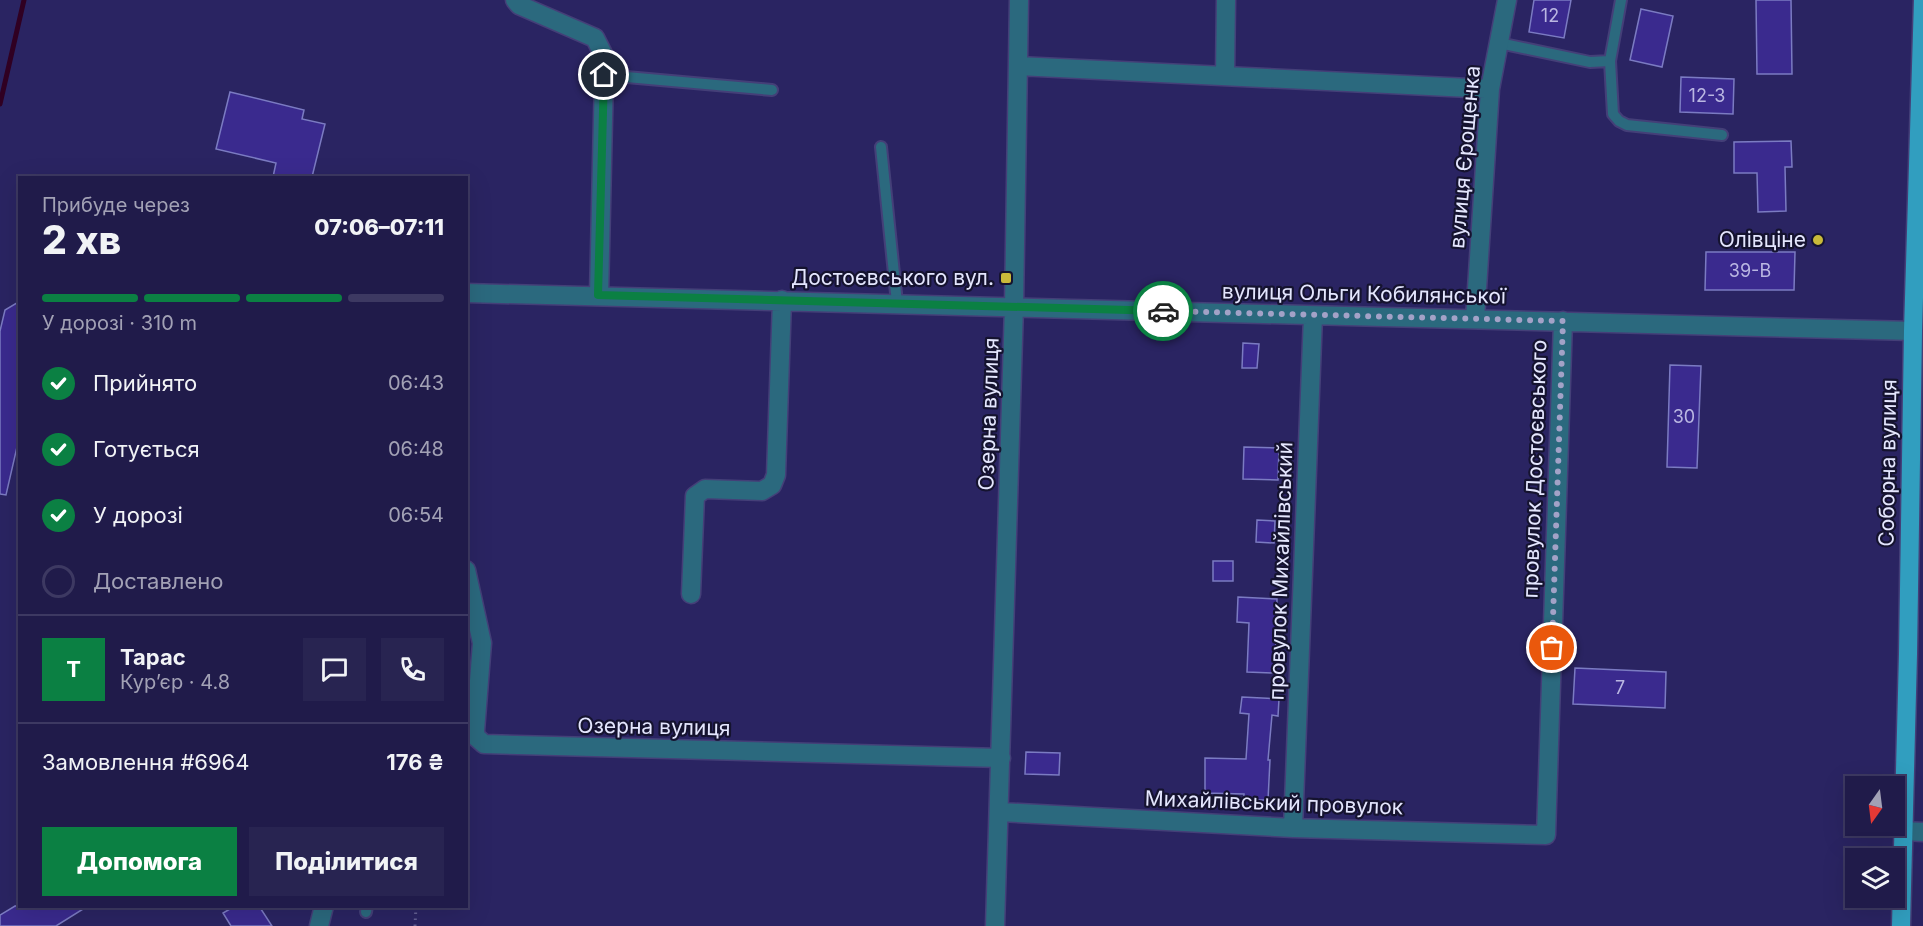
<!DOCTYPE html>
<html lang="uk">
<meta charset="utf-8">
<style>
:root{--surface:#201b4a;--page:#282451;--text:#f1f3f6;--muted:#a2a1b5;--line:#3d3962;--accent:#0b8043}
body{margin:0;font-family:Inter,sans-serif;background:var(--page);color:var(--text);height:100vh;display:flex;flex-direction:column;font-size:22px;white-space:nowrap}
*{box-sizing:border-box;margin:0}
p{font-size:20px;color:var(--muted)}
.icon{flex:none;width:33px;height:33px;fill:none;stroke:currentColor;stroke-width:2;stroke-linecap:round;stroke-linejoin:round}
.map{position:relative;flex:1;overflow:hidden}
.drawer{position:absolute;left:18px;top:176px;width:450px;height:732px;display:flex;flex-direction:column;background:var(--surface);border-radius:0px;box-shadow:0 6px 24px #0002,0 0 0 2px var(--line)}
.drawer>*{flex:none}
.needle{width:39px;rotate:194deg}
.controls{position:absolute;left:1845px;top:776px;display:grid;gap:12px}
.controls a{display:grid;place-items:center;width:60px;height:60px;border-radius:0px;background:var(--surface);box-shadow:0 6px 24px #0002,0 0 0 2px var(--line);font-size:30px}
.pin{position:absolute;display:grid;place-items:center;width:51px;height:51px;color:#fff;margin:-26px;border:3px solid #fff;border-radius:50%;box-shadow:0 2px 6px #0007}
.courier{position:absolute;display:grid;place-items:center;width:60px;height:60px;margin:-30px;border:4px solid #0b8043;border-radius:50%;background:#fff;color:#222;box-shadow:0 2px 8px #0007}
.head em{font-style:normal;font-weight:800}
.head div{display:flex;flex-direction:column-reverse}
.head{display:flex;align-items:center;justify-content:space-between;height:102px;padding:0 24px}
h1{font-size:39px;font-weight:800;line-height:45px}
.bar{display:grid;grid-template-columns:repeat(4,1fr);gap:9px 6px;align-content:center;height:72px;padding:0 24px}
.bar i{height:8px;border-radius:4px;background:var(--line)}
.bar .on{background:var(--accent)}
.bar p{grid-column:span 4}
.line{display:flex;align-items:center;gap:15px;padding:0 24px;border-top:2px solid var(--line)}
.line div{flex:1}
.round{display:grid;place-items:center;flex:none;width:63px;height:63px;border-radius:0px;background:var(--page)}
ol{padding:0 24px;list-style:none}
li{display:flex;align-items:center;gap:18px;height:66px}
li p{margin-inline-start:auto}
li .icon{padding:6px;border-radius:50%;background:var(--accent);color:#fff;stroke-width:4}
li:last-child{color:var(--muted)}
li i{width:33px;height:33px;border:3px solid var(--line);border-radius:50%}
.primary-button{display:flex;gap:12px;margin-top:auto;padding:12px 24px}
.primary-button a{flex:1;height:69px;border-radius:0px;background:var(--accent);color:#fff;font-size:24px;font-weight:800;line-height:69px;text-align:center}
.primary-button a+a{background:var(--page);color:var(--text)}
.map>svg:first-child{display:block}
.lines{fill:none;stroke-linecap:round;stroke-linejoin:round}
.stream{stroke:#300022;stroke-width:5}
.building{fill:#3a2a8e;stroke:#7b7bc2;stroke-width:1.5}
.lane-casing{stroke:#443f78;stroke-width:14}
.street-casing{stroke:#443f78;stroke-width:21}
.primary-casing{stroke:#443f78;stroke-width:21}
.path{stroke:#646193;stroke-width:3;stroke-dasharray:1.5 4.5;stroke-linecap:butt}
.lane{stroke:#2b697e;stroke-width:10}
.street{stroke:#2b697e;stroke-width:18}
.primary{stroke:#319ebf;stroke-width:18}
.done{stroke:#a3a2c7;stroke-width:6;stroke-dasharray:0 10.8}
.route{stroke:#0b8043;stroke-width:8}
.poi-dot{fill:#c9ba3a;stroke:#15132f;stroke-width:2}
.labels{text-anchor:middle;stroke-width:4.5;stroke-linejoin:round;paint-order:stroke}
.number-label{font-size:18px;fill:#bab7e2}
.street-label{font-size:21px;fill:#e4e6fe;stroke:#15132f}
.poi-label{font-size:21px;fill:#e4e6fe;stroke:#15132f;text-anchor:end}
</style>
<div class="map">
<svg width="1923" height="926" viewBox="0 0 1923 926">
<rect width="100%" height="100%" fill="#2a2462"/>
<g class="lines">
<path class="stream" d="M0 104 24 0"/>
</g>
<path class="building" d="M1534 0H1571L1564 38 1529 32Z
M1756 0H1791L1792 74H1757Z
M1641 9 1673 16 1662 67 1630 60Z
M1681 77 1734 79 1733 114 1680 112Z
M230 92 304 110 302 119 325 124 312 177H273L276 163 216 149Z
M1791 141 1792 167H1785L1786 211 1758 212 1757 173H1734V142Z
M1706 252H1795L1794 290H1705Z
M20 301V434L6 495 0 494V331L5 310Z
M1243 343 1259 344 1257 368H1242Z
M1670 365 1701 366 1697 468 1667 467Z
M1244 447 1279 448 1278 480 1243 479Z
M1257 520 1275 521 1274 543 1256 542Z
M1213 561H1233V581H1213Z
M1238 597 1277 599 1275 673 1247 672 1249 623 1237 622Z
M1575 668 1666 672 1665 708 1573 704Z
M1242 697 1279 699 1278 716 1272 715 1268 760H1270L1268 800H1244V794L1205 793V758L1246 759 1249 714 1240 713Z
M1026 752 1060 753 1059 775 1025 774Z
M15 906H88L56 926H0V915Z
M235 906H259L272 926H231L223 913Z"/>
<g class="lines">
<defs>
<path id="lane" d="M1499 43 1590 62 1610 61 1621 0
M1610 61 1613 114 1619 121 1627 125 1722 135
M604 75 772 90
M881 147 897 303
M366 912 367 906"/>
<path id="street" d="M515 0 519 5 595 38 603 54 604 75 599 295
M1018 66 1490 89
M1225 75 1226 0
M466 293 1913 331
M1475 319 1490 89 1507 0
M466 570 482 643 475 731 476 737 484 744 1001 758
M691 594 695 496 705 489 762 491 772 485 776 475 782 300
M1000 812 1293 828 1546 835 1563 321
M1293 828 1313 316
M1903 831 1923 832
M319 926 324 906
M995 926 1014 306 1019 0"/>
<path id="primary" d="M1901 926 1908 654 1913 331 1923 0"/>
</defs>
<use href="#lane" class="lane-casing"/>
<use href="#street" class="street-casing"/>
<use href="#primary" class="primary-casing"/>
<path class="path" d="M415 926 416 906"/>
<use href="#lane" class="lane"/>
<use href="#street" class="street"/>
<use href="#primary" class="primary"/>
</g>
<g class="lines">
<path class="done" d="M1163 311 1563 321 1552 648"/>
<path class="route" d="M604 75 598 295 1163 311"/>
</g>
<g class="poi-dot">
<circle cx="1818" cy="240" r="6"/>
<rect x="1000" y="272" width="12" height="12" rx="3"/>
</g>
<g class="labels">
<g class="number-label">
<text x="1550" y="22">12</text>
<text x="1707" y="102">12-З</text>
<text x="1750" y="277">39-В</text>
<text x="1684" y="423">30</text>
<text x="1620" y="694">7</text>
</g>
<g class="street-label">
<text transform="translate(1465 157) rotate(-85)" y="7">вулиця Єрощенка</text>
<text transform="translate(1364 294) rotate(1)" y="7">вулиця Ольги Кобилянської</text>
<text transform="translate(989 414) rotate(-88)" y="7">Озерна вулиця</text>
<text transform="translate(1888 463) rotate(-89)" y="7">Соборна вулиця</text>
<text transform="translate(1535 469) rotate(-88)" y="7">провулок Достоєвського</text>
<text transform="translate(1281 571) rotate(-88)" y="7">провулок Михайлівський</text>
<text transform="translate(654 727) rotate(1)" y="7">Озерна вулиця</text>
<text transform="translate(1274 803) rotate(2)" y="7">Михайлівський провулок</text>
</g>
<g class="poi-label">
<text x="1806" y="247">Олівціне</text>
<text x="994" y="285">Достоєвського вул.</text>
</g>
</g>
</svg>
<div class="controls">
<a><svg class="needle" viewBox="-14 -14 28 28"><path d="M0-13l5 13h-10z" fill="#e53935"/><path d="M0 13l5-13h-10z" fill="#a2a1b5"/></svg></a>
<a><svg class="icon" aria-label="layers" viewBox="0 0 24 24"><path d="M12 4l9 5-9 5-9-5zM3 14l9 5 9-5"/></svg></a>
</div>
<div class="pin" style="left:1552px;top:648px;background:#ea580c"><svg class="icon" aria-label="bag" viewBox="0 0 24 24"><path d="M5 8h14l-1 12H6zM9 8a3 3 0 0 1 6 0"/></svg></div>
<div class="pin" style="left:604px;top:75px;background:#1f2937"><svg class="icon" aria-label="home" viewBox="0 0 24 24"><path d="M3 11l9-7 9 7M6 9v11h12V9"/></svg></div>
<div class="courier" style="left:1163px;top:311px"><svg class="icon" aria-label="car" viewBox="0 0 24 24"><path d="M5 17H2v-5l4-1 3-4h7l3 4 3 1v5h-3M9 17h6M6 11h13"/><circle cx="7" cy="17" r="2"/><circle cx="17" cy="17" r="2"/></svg></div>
<section class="drawer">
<div class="head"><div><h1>2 хв</h1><p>Прибуде через</p></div><em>07:06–07:11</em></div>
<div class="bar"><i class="on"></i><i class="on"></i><i class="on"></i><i></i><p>У дорозі · 310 m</p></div>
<ol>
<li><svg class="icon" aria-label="check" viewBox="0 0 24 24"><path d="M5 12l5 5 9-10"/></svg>Прийнято<p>06:43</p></li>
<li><svg class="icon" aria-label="check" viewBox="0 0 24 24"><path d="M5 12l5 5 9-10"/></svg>Готується<p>06:48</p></li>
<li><svg class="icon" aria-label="check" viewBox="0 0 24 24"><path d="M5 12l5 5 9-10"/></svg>У дорозі<p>06:54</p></li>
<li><i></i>Доставлено</li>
</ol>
<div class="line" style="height:108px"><b class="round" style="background:var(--accent);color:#fff">Т</b><div><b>Тарас</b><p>Кур’єр · 4.8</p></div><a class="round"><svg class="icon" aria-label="chat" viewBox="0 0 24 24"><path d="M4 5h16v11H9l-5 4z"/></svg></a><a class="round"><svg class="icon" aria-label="phone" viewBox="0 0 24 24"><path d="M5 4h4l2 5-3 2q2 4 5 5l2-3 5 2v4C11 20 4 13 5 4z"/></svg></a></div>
<div class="line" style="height:78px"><div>Замовлення #6964</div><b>176 ₴</b></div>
<div class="primary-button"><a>Допомога</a><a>Поділитися</a></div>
</section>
</div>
